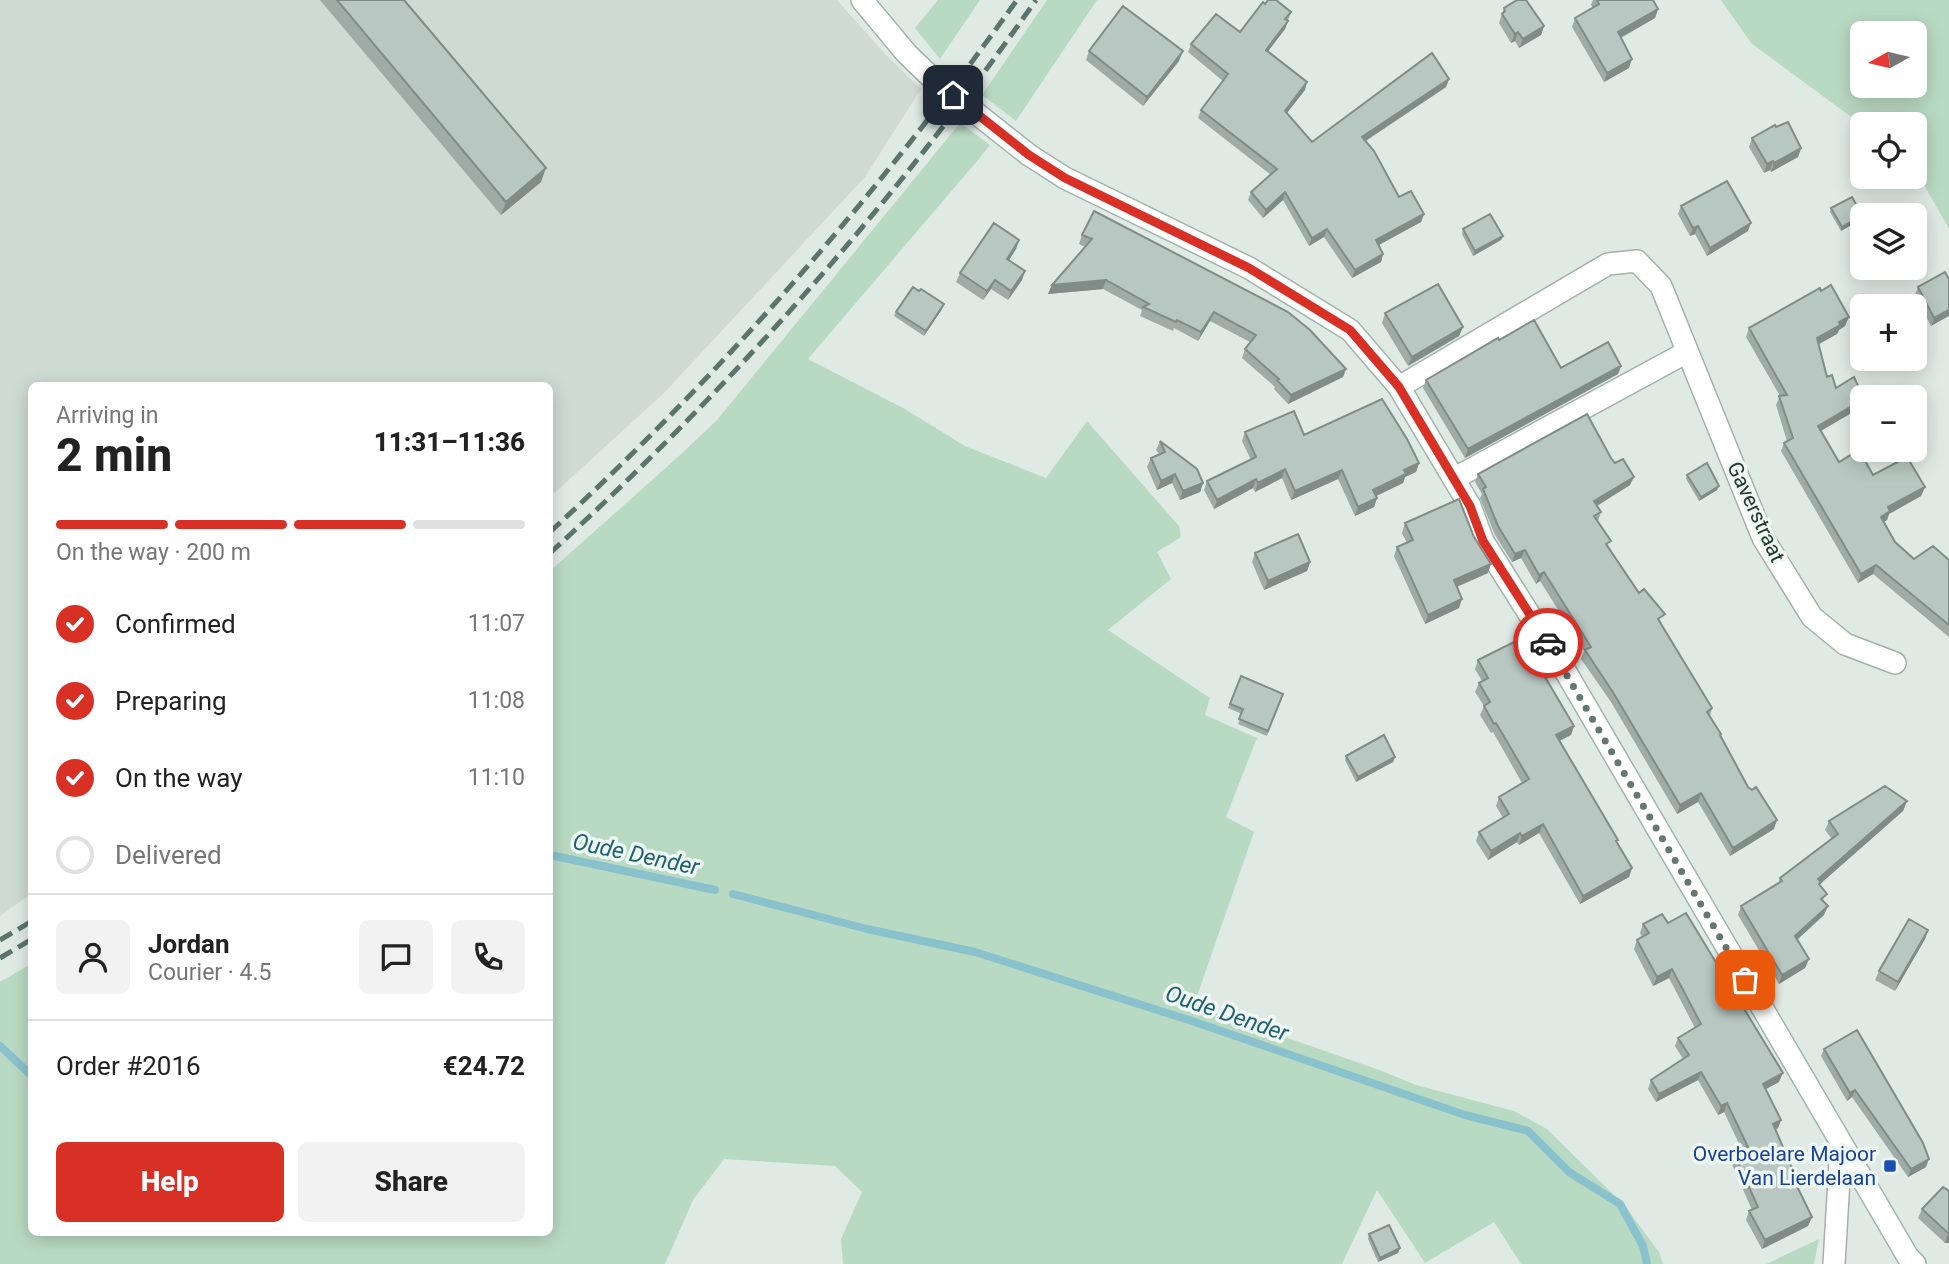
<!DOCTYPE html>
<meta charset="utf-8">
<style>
:root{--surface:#fff;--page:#f2f2f2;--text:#222;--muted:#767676;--line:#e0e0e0;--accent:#d93025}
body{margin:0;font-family:Roboto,sans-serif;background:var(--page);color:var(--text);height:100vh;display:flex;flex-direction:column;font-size:26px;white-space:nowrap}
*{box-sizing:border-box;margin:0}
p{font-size:23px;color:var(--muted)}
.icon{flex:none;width:38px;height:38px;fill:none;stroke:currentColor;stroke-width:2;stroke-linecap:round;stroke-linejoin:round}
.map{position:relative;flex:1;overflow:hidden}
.side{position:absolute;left:28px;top:382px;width:525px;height:854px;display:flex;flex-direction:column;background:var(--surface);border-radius:10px;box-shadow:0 4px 18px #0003}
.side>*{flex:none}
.needle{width:46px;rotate:262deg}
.tools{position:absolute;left:1850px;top:21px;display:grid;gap:14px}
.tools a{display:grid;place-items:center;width:77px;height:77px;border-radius:10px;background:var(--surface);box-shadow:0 4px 18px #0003;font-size:35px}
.pin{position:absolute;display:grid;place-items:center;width:60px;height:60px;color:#fff;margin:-30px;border-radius:14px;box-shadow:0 4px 10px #0006}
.courier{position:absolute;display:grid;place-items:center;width:70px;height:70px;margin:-35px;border:5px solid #d93025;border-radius:50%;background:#fff;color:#222;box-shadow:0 2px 9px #0007}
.headline em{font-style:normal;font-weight:800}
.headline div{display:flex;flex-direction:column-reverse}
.headline{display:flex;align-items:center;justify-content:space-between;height:119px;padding:0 28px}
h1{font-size:46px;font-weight:800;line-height:52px}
.bar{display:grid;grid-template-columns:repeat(4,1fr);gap:10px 7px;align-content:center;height:84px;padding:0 28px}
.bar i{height:9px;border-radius:5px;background:var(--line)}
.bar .selected{background:var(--accent)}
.bar p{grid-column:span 4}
.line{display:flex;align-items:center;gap:18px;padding:0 28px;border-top:2px solid var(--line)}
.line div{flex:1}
.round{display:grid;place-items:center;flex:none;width:74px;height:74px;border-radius:10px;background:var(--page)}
ol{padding:0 28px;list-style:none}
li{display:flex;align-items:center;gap:21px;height:77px}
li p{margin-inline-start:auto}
li .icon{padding:7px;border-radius:50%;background:var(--accent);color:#fff;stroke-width:4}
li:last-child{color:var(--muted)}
li i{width:38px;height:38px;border:4px solid var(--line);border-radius:50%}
.action{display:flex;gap:14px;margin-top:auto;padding:14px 28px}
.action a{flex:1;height:80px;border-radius:10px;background:var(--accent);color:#fff;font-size:28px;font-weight:800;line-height:80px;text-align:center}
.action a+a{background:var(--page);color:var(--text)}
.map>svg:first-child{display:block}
.built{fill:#cedad4}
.green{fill:#b9dac2;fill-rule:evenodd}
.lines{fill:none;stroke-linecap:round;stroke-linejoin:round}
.stream{stroke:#89c2cd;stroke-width:8}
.street-casing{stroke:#a3b1ac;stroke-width:24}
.secondary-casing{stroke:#9fb5ad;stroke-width:24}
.street{stroke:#fff;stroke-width:21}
.secondary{stroke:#fff;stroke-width:21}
.rail{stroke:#5b756e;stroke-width:5;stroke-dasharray:14 7;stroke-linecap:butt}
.wall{fill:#9eaba6}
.shaded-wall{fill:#818b87}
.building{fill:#b8c7c1;stroke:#818b87;stroke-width:2}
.done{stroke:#647771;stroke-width:7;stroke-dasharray:0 12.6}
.route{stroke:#d93025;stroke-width:9}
.transit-dot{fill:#1a4fb4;stroke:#f0f7f3;stroke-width:2.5}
.labels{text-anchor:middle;stroke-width:7;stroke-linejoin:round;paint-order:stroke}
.street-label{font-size:21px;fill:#213933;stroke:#f0f7f3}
.transit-label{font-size:21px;fill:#164399;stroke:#f0f7f3;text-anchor:end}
.water-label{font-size:23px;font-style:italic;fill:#1e6372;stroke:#f0f7f3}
</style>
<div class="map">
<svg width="1949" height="1264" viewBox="0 0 1949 1264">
<rect width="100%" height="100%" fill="#e0eae5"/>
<path class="built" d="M0 0H837L886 55 921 89 865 177 663 394 550 497V385H32L31 894 0 916Z"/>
<path class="green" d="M938 0H980L940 59 915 28Z
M1047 0H1097L1016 121 982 95Z
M1721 0H1949V229L1915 169 1914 124 1862 125 1751 43ZM1862 33H1914V86H1862Z
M960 123 990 145 978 160 808 359 905 409 965 446 1046 478 1087 421 1179 526 1181 537 1157 552 1171 579 1108 630 1210 698 1205 715 1257 738 1226 817 1254 832 1194 1005 1382 1071 1416 1085 1514 1111 1547 1129 1625 1206 1659 1252 1663 1264H1521L1494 1222 1425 1263 1377 1190 1342 1264H843L841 1239 862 1192 835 1166 724 1159 693 1200 665 1264H0V982L31 964 32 1232H550V571L679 456 717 420Z
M1819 1239 1814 1264H1766Z"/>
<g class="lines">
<path class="stream" d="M550 855 715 890
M733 894 867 929 975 952 1192 1021 1465 1115 1528 1131 1569 1172 1620 1204 1643 1246 1647 1264
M0 1046 32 1076"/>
<defs>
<path id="street" d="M1399 387 1608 264 1637 261 1661 286 1763 538 1812 617 1845 644 1895 663
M1455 478 1687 352
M1834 1264 1841 1145"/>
<path id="secondary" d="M862 0 907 54 933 79 1029 155 1065 178 1249 268 1350 330 1399 387 1470 506 1483 541 1567 674 1908 1257 1915 1264"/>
</defs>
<use href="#street" class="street-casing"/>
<use href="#secondary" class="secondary-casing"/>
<use href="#street" class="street"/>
<use href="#secondary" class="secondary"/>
<path class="rail" d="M550 532C726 370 878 194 1017 0
M550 553C732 387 895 202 1036 0
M0 940 32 921
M0 958 32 939"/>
</g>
<path class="wall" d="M320 0H404L541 182 501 215Z
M1593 0H1653L1658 9 1655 18 1621 38 1629 68 1604 82 1572 27 1575 18 1593 8 1591 5Z
M1265 4 1291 12 1285 29 1268 51 1305 90 1287 113 1312 142 1449 79 1446 87 1366 141 1399 197 1424 214 1421 222 1379 245 1383 254 1381 262 1352 278 1324 237 1309 246 1283 200 1263 218 1248 200 1251 192 1271 175 1198 118 1201 110 1223 81 1188 52 1191 44 1240 32Z
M1504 8 1544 26 1541 35 1519 48 1515 41 1511 43 1499 23Z
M1089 51 1179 61 1143 106 1086 60Z
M1776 127 1801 148 1798 157 1771 172 1770 170 1764 173 1749 147 1752 138Z
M1681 206 1748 231 1707 256 1695 234 1690 236 1678 214Z
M1831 208 1862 215 1860 220 1841 231 1830 212Z
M1463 229 1503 236 1501 240 1473 256 1462 234Z
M1082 235 1346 369 1343 377 1288 404 1274 389 1275 387 1242 358 1245 349 1250 342 1210 321 1198 341 1174 328 1173 331 1140 316 1142 310 1103 289 1048 294 1052 285 1085 247 1079 244Z
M1019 240 1016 249 1009 260 1025 271 1022 280 1008 300 991 289 983 300 956 282 960 273Z
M1949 279 1931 326 1915 295 1918 287Z
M1821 291 1845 326 1839 330 1837 334 1818 344 1827 377 1836 388 1860 408 1821 431 1839 462 1873 475 1925 487 1921 496 1889 514 1887 520 1884 522 1895 542 1914 559 1949 560V637L1873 574 1858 583 1781 451 1784 443 1787 441 1776 405 1780 396 1746 337 1749 328Z
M942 309 924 336 894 316 896 312Z
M1385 313 1463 327 1459 336 1408 366 1382 323Z
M1499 340 1561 368 1621 366 1618 374 1465 458 1423 388 1426 380Z
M1245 432 1304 435 1419 463 1416 472 1405 477 1403 483 1376 496 1377 498 1374 507 1355 516 1338 479 1291 500 1282 478 1255 492 1253 488 1214 509 1204 490 1207 481 1251 460 1242 441Z
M1160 441 1203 483 1200 492 1180 500 1172 483 1157 490 1147 467 1151 458 1159 454 1156 450Z
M1611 458 1630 485 1597 506 1601 512 1598 521 1609 547 1639 593 1662 623H1661L1712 708 1710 716 1721 734V736L1748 787 1774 829 1730 856 1698 802 1677 814 1611 702 1581 659 1584 651 1540 581 1536 584 1521 558 1512 562 1495 535 1480 498 1482 494 1475 482 1478 474Z
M1687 475 1719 486 1717 490 1699 501 1686 479Z
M1405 523 1488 573 1457 587 1459 608 1425 624 1394 556 1397 547 1407 543 1402 533Z
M1255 553 1310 562 1307 571 1264 590 1252 562Z
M1478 660 1574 726 1571 735 1559 741 1632 868 1629 877 1580 904 1539 833 1519 845 1517 842 1488 860 1476 841 1479 832 1503 818 1496 806 1499 797 1522 783 1493 732 1491 733 1480 715 1484 706 1475 692 1479 683 1482 681 1475 669Z
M1241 676 1283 694 1267 736 1238 724 1242 714 1228 708Z
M1346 756 1395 757 1393 762 1356 782 1345 760Z
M1907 801 1903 811 1820 884 1824 902V915L1797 940 1809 959 1805 968 1779 984 1738 915 1741 906 1778 884 1780 878 1832 839 1825 830 1829 821Z
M1668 923 1779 1082 1766 1089 1781 1120 1778 1128 1775 1130 1794 1181 1812 1217 1808 1226 1762 1249 1746 1220 1749 1211 1752 1210 1731 1162 1734 1154 1742 1150 1724 1112 1718 1115 1698 1080 1656 1102 1648 1089 1651 1080 1683 1059 1675 1046 1678 1038 1695 1028 1669 978 1653 986 1634 949 1637 940 1642 937 1640 933 1643 924Z
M1928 930 1925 939 1895 991 1875 980 1879 971Z
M1824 1049 1926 1167 1908 1177 1852 1097 1847 1101 1821 1056Z
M1949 1191V1243H1945L1918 1218 1922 1209Z
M1369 1234 1400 1248 1398 1253 1378 1262 1368 1239Z"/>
<path class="shaded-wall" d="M1658 9 1655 18 1614 41 1618 32Z
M1288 21 1285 29 1263 58 1266 50Z
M1544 26 1541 35 1519 48 1523 39Z
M1518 32 1515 41 1511 43 1515 34Z
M1183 51 1179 61 1143 106 1147 97Z
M1632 59 1629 68 1604 82 1607 73Z
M1449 79 1446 87 1359 145 1362 137Z
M1307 82 1305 90 1282 119 1285 111Z
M1801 148 1798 157 1771 172 1774 163Z
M1773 161 1770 170 1764 173 1767 164Z
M546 168 541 182 501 215 506 202Z
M1285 192 1283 200 1263 218 1266 210Z
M1424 214 1421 222 1373 248 1376 240Z
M1862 215 1860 220 1841 231 1842 227Z
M1751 223 1748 231 1707 256 1710 248Z
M1698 226 1695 234 1690 236 1693 228Z
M1327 229 1324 237 1309 246 1312 238Z
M1503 236 1501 240 1473 256 1475 251Z
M1019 240 1016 249 1004 268 1007 259Z
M1383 254 1381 262 1352 278 1355 270Z
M1025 271 1022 280 1008 300 1011 291Z
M995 280 991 289 983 300 987 291Z
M1106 280 1103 289 1048 294 1052 285Z
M944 304 942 309 924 336 926 331Z
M1949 310V316L1931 326 1934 318Z
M1214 312 1210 321 1198 341 1201 332Z
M1849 317 1845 326 1839 330 1837 334 1814 347 1817 338 1839 322Z
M1463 327 1459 336 1408 366 1412 357Z
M1621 366 1618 374 1465 458 1468 449Z
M1346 369 1343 377 1288 404 1291 395Z
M1862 400 1860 408 1815 434 1818 426Z
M1419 463 1416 472 1405 477 1403 483 1370 499 1373 490 1404 470Z
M1285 469 1282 478 1255 492 1258 483Z
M1342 470 1338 479 1291 500 1295 491Z
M1175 474 1172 483 1157 490 1161 481Z
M1634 477 1630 485 1590 510 1594 501Z
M1256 479 1253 488 1214 509 1217 500Z
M1203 483 1200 492 1180 500 1183 491Z
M1719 486 1717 490 1699 501 1701 497Z
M1925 487 1921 496 1889 514 1887 520 1878 525 1881 517 1888 507Z
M1377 498 1374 507 1355 516 1358 507Z
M1525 550 1521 558 1512 562 1515 554Z
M1310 562 1307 571 1264 590 1268 581Z
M1491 564 1488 573 1451 589 1454 580Z
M1876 565 1873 574 1858 583 1861 574Z
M1544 572 1540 581 1536 584 1539 575Z
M1462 599 1459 608 1425 624 1428 615Z
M1574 726 1571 735 1553 744 1556 735Z
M1395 757 1393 762 1356 782 1358 777Z
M1701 793 1698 802 1677 814 1680 805Z
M1907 801 1903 811 1820 884 1817 891 1818 879Z
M1777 820 1774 829 1730 856 1733 848Z
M1543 824 1539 833 1519 845 1522 836Z
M1520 833 1517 842 1488 860 1491 851Z
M1632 868 1629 877 1580 904 1583 896Z
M1828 906 1824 915 1791 945 1795 936Z
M1928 930 1925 939 1895 991 1898 982Z
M1809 959 1805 968 1779 984 1782 975Z
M1672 969 1669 978 1653 986 1657 977Z
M1701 1072 1698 1080 1656 1102 1659 1094Z
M1783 1073 1779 1082 1760 1092 1763 1084Z
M1855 1090 1852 1097 1847 1101 1850 1093Z
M1727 1103 1724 1112 1718 1115 1721 1106Z
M1781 1120 1778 1128 1769 1133 1773 1124Z
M1929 1159 1926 1167 1908 1177 1911 1169Z
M1812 1217 1808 1226 1762 1249 1765 1240Z
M1948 1234H1949V1243H1945Z
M1400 1248 1398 1253 1378 1262 1380 1258Z"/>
<path class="building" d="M337 0H404L546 168 506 202Z
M1268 0H1276L1291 12 1285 19 1288 21 1266 50 1307 82 1285 111 1312 142 1432 53 1449 79 1362 137 1374 151 1399 197 1411 191 1424 214 1376 240 1383 254 1355 270 1327 229 1312 238 1285 192 1266 210 1251 192 1277 169 1201 110 1228 74 1191 44 1216 14 1240 32 1263 2 1265 4Z
M1517 0H1526L1544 26 1523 39 1518 32 1515 34 1502 14 1505 11 1504 8Z
M1597 0H1653L1658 9 1618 32 1632 59 1607 73 1575 18 1599 4Z
M1123 6 1183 51 1147 97 1089 51Z
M1788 122 1801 148 1774 163 1773 161 1767 164 1752 138 1775 125 1776 127Z
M1727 181 1751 223 1710 248 1698 226 1693 228 1681 206Z
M1852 197 1862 215 1842 227 1831 208Z
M1094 211 1288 312 1310 330 1346 369 1291 395 1277 380 1279 379 1245 349 1256 335 1214 312 1201 332 1177 320 1176 322 1143 307 1149 304 1106 280 1052 285 1092 239 1082 235Z
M1490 214 1503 236 1475 251 1463 229Z
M994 223 1019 240 1007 259 1025 271 1011 291 995 280 987 291 960 273Z
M1945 272 1949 279V310L1934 318 1918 287Z
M1438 284 1463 327 1412 357 1385 313Z
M1831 285 1849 317 1839 322 1840 325 1817 338 1827 377 1832 375 1836 388 1854 377 1863 397H1862V400L1818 426 1839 462 1859 450 1873 475 1907 457 1925 487 1888 507 1890 511 1881 517 1895 542 1914 559 1933 546 1949 560V625L1876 565 1861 574 1784 443 1793 438 1779 396 1787 395 1749 328 1820 288 1821 291Z
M913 287 919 291 921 289 944 304 926 331 896 312Z
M1534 320 1561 368 1608 342 1621 366 1468 449 1426 380 1498 338 1499 340Z
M1382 399 1407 439 1419 463 1404 470 1406 474 1373 490 1377 498 1358 507 1342 470 1295 491 1285 469 1258 483 1256 479 1217 500 1207 481 1256 457 1245 432 1294 411 1304 435Z
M1587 414 1611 458 1615 463 1623 459 1634 477 1594 501 1601 512 1594 516 1611 541 1606 544 1639 593 1644 589 1665 614 1658 619 1712 708 1707 712 1721 734 1720 735 1748 787 1752 790 1756 787 1777 820 1733 848 1701 793 1680 805 1614 694 1585 650 1591 647 1544 572 1539 575 1525 550 1515 554 1498 526 1483 489 1486 487 1478 474Z
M1160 441 1197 469 1203 483 1183 491 1175 474 1161 481 1151 458 1165 452Z
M1707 463 1719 486 1701 497 1687 475Z
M1459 499 1474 537 1491 564 1454 580 1462 599 1428 615 1397 547 1413 540 1405 523Z
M1298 534 1310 562 1268 581 1255 553Z
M1522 638 1574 726 1556 735 1618 840 1616 841 1632 868 1583 896 1543 824 1522 836 1520 833 1491 851 1479 832 1509 814 1499 797 1529 779 1496 723 1494 724 1484 706 1490 702 1479 683 1488 678 1478 660Z
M1241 676 1283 694 1268 731 1239 719 1243 709 1230 704Z
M1384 735 1395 757 1358 777 1346 756Z
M1885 786 1907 801 1818 879 1821 882 1819 884 1827 894 1821 899 1828 906 1795 936 1809 959 1782 975 1741 906 1782 881 1780 878 1838 834 1829 821Z
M1686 913 1783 1073 1763 1084 1781 1120 1773 1124 1796 1177 1793 1178 1812 1217 1765 1240 1749 1211 1758 1207 1734 1154 1748 1147 1727 1103 1721 1106 1701 1072 1659 1094 1651 1080 1689 1055 1678 1038 1701 1024 1672 969 1657 977 1637 940 1649 933 1643 924 1662 914 1668 923Z
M1909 919 1928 930 1898 982 1879 971Z
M1857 1030 1923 1143 1929 1159 1911 1169 1855 1090 1850 1093 1824 1049Z
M1943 1187 1949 1191V1234L1922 1209Z
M1389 1225 1400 1248 1380 1258 1369 1234Z"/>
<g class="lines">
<path class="done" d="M1548 643 1745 980"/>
<path class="route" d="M953 95 1029 155 1065 178 1249 268 1350 330 1399 387 1470 506 1483 541 1548 643"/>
</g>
<rect class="transit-dot" x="1883" y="1159" width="14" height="14" rx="3.5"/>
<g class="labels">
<g class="street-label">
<text transform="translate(1756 512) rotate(65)" y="7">Gaverstraat</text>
</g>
<g class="transit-label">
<text x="1876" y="1161">Overboelare Majoor<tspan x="1876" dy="24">Van Lierdelaan</tspan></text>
</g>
<g class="water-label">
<text transform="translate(636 854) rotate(12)" y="8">Oude Dender</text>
<text transform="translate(1227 1013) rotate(19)" y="8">Oude Dender</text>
</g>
</g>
</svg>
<div class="tools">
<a><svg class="needle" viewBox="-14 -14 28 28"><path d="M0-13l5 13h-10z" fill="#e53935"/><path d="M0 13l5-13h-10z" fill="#767676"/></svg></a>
<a><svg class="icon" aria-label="locate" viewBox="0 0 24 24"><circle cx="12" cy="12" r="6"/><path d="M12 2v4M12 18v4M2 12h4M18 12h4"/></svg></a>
<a><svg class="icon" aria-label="layers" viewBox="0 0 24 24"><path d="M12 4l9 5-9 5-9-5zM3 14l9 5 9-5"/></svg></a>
<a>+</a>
<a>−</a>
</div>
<div class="pin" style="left:1745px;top:980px;background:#ea580c"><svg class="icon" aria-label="bag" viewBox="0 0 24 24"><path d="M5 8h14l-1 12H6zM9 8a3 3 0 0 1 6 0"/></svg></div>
<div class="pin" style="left:953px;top:95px;background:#1f2937"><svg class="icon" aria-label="home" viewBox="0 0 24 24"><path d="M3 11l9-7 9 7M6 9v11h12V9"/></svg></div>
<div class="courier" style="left:1548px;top:643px"><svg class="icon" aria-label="car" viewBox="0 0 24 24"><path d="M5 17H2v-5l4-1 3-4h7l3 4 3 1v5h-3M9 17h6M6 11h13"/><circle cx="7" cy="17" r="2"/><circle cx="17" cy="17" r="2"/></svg></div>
<section class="side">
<div class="headline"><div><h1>2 min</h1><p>Arriving in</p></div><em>11:31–11:36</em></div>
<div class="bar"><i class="selected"></i><i class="selected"></i><i class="selected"></i><i></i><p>On the way · 200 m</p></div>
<ol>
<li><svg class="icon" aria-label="check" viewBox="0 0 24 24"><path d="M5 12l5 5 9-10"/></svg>Confirmed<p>11:07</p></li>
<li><svg class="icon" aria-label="check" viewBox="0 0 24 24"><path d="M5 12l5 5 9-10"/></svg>Preparing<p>11:08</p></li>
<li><svg class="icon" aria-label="check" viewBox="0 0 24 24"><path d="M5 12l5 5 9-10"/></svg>On the way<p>11:10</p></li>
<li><i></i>Delivered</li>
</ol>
<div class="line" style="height:126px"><a class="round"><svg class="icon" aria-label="person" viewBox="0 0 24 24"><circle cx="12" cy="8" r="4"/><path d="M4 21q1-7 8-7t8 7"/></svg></a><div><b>Jordan</b><p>Courier · 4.5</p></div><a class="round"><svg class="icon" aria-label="chat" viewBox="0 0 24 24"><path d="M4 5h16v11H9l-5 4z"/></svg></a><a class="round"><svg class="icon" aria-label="phone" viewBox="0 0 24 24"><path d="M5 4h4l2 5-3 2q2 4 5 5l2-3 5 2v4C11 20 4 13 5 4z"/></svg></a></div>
<div class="line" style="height:91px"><div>Order #2016</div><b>€24.72</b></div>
<div class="action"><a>Help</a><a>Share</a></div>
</section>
</div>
